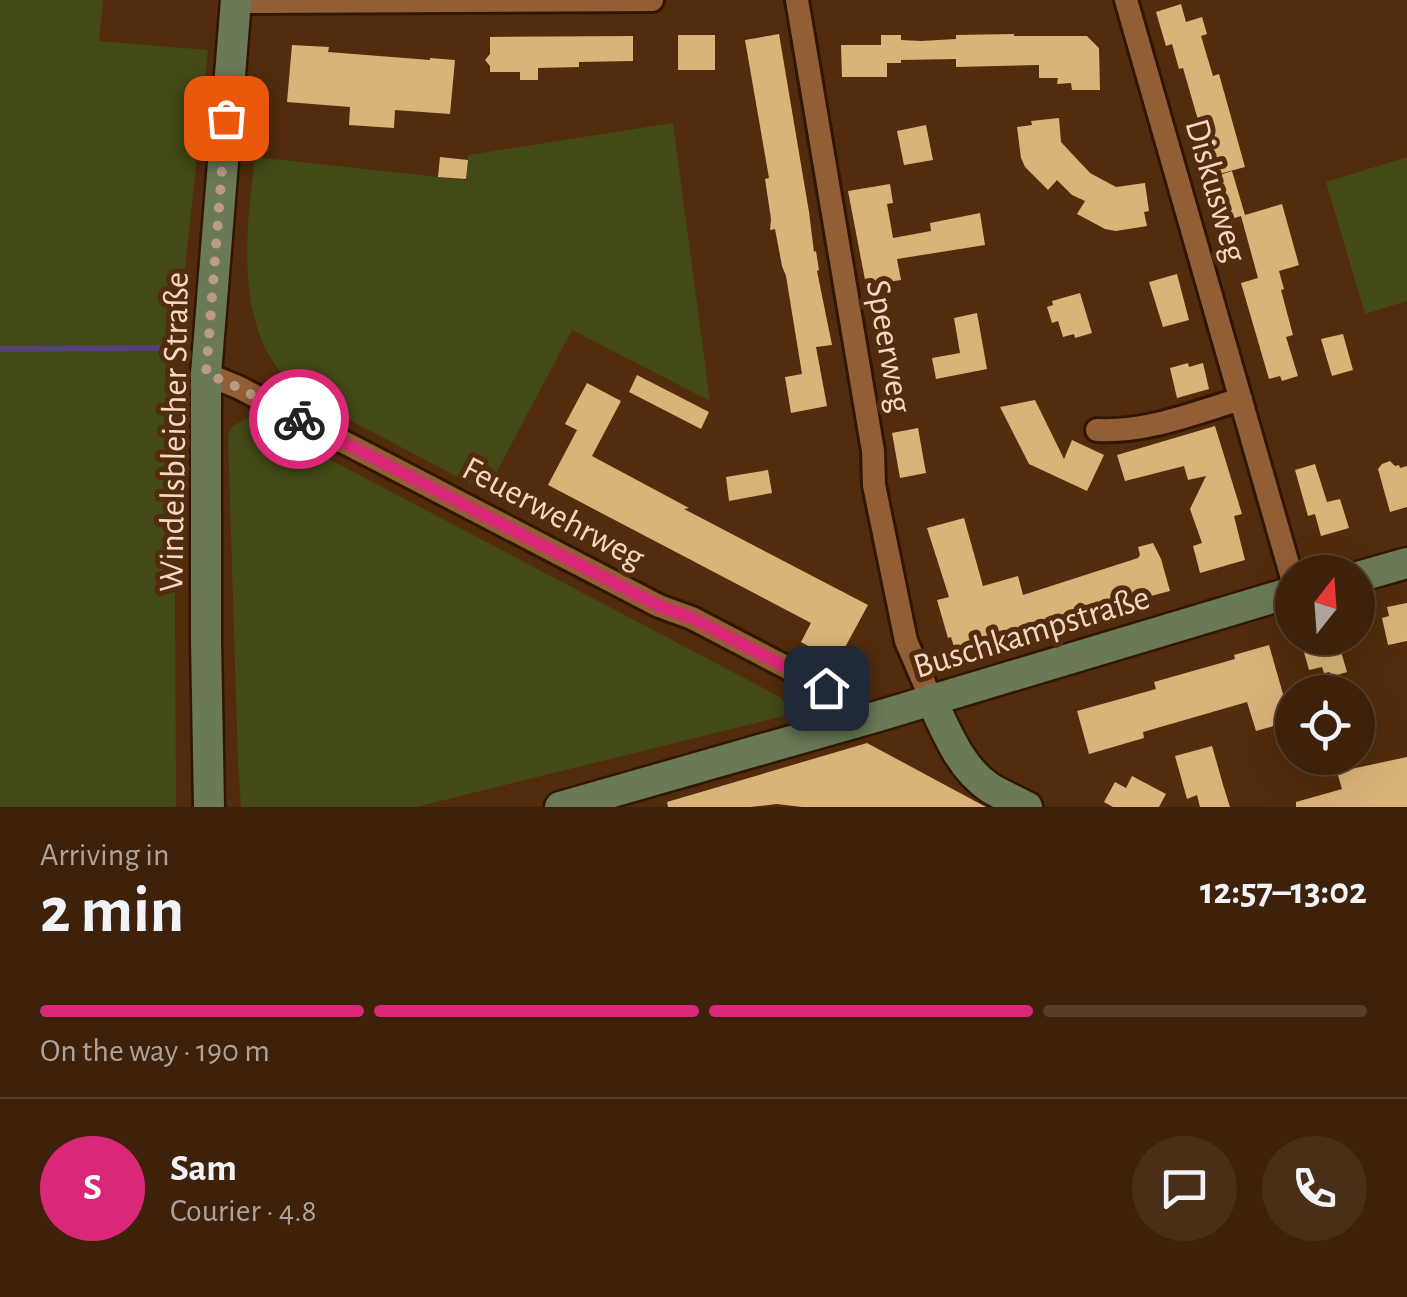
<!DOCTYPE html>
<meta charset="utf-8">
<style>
:root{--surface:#3e210a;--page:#492e18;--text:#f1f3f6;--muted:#ada39c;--line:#573e2b;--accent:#db2777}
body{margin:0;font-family:"Alegreya Sans",sans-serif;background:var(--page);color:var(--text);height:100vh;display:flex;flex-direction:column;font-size:38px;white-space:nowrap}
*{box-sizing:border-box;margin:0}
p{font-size:32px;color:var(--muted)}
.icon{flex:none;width:55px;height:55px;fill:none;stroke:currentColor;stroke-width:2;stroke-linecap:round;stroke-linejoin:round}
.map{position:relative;height:807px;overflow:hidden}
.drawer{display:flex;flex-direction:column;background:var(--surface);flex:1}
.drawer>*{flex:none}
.needle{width:65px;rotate:17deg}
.buttons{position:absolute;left:1275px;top:555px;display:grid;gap:20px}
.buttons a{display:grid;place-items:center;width:100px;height:100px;border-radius:50%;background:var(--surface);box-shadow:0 10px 40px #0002,0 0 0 2px var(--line);font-size:50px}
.pin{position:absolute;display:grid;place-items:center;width:85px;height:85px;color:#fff;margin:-42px;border-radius:20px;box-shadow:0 5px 15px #0006}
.courier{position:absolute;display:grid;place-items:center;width:100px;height:100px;margin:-50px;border:8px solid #db2777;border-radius:50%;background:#fff;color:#222;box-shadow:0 2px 12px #0007}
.overview em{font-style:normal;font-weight:600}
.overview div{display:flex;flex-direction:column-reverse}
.overview{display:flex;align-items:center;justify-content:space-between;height:170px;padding:0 40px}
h1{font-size:65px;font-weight:600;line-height:75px}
.bar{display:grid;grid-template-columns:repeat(4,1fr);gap:15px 10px;align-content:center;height:120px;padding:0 40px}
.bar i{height:12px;border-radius:8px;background:var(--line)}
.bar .current{background:var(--accent)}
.bar p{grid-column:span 4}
.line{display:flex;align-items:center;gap:25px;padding:0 40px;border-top:2px solid var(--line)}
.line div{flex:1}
.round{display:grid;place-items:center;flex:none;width:105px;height:105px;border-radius:52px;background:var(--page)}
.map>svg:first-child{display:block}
.green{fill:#434a16}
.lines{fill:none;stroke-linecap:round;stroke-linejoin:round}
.stream{stroke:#53427a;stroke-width:6}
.building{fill:#dab379}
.street-casing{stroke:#311703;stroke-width:28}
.secondary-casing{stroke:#311703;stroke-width:35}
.street{stroke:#925e36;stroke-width:22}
.secondary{stroke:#6a7a56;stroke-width:30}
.done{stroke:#bc9b83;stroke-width:10;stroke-dasharray:0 18}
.route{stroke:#db2777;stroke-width:12}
.labels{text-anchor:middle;stroke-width:10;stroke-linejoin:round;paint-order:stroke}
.street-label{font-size:35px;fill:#f5d7c2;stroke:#522c0d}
</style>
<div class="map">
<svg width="1407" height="807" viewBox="0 0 1407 807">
<rect width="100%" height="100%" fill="#522c0d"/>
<path class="green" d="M0 0H103L99 41 208 50 174 376 176 807H0Z
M673 123 710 401 572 330 486 492 310 399C231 347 245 238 255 157L466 180 468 155Z
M1407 157V301L1365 314 1326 182Z
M246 418 255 420 780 697C787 703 788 707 784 716L416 807H241L238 764 228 435 232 427Z"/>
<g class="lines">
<path class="stream" d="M0 349 166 348"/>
</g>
<path class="building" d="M1181 4 1186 22 1202 17 1207 34 1201 36 1213 76 1219 74 1245 167 1219 174 1203 118 1198 120 1183 68 1179 69 1172 44 1166 46 1156 12Z
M779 34 809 212 814 252 816 251 819 270 817 271 832 345 816 347 827 406 791 413 785 377 802 374 786 276 782 266 775 229 770 230 771 219 765 179 769 178 745 40Z
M1014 34V36H1087L1099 48 1100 90H1072L1071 83 1057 84 1058 78H1039V65L956 67V59L901 60V63H887V77H842L841 45H881V35H901V40L921 41 956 39V35Z
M678 35H715V70H678Z
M633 36V61L579 62V67L538 68V80H520V72H490V66L485 60 490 54V37Z
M292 45 329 47 328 52 430 60V58L455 60 450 114 395 110 394 128 349 125 350 107 287 102Z
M1059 118 1061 142 1090 173 1116 187 1145 183 1149 211 1144 212 1147 226 1116 231 1105 229 1077 214 1085 201 1072 195 1057 180 1048 190 1025 167 1021 158 1017 127 1032 125 1031 121Z
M926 125 933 160 904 165 897 131Z
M440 157 468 160 466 179 438 177Z
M1232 171 1245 215 1282 204 1299 265 1279 271 1284 289 1281 290 1293 335 1286 337 1298 376 1282 381 1280 376 1269 379 1241 283 1258 278 1241 216 1225 221 1213 177Z
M890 184 893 203 887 204 893 238 931 231 930 223 980 213 985 245 897 259 901 280 866 285 848 191Z
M1177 274 1189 320 1163 327 1149 282Z
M1080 293 1092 333 1075 338 1074 334 1063 337 1058 321 1052 323 1047 307 1053 305 1052 301Z
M977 313 987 369 936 379 932 358 960 353 954 318Z
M1343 334 1353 370 1332 376 1321 339Z
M1188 363 1189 367 1203 363 1209 389 1177 398 1170 368Z
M637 375 709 412 701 429 629 392Z
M587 383 621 401 592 456 689 508 684 509 868 605 837 662 801 642 811 623 548 485 577 430 565 424Z
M1035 400 1064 459 1072 440 1104 455 1087 491 1029 464 1000 407Z
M1215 426 1242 514 1234 516 1245 560 1200 573 1193 546 1202 543 1190 509 1206 476 1188 480 1184 466 1125 481 1117 455Z
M918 428 926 473 900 478 892 433Z
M1390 461 1395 466 1399 465 1400 468 1407 466V507L1390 512 1378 469 1382 464Z
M1315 464 1327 502 1340 499 1349 528 1321 536 1315 514 1308 516 1295 470Z
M768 470 772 493 729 501 726 477Z
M964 518 983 586 1018 576 1023 595 1138 558 1140 555 1138 547 1153 543 1161 559 1170 591 1094 611 1093 609 1060 617 954 647 951 637 948 638 937 600 949 597 927 528Z
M1407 603V641L1388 645 1382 618 1389 616 1387 607Z
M1300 638H1337L1347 672 1331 677 1330 672 1324 673 1322 667 1309 670Z
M1269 645 1285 701 1282 702 1288 722 1256 731 1247 702 1143 732 1144 738 1089 754 1077 711 1156 689 1154 682 1235 659 1234 655Z
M867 743 986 807H802L777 804 750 807H668L667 802Z
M1212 746 1224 788 1230 807H1200L1197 795 1187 799 1175 756Z
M1407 757V807H1296V802L1342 789 1337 772Z
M1132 776 1166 794 1159 807H1113L1104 802 1115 782 1126 788Z"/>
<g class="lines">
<defs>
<path id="street" d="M797 0 873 451 874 485 906 641 931 699
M1126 0 1292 578
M236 2 652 0
M206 374 238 387 659 606 692 618 826 688 845 701 862 721
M1097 430C1146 433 1194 413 1241 399"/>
<path id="secondary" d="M1358 577 1407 563
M931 699C946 731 960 768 990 788 1002 795 1015 801 1027 807
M209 807 206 640V374L236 0
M560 807 882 715 1292 592"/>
</defs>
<use href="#street" class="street-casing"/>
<use href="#secondary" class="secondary-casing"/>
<use href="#street" class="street"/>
<use href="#secondary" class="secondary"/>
</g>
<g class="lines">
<path class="done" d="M226 118 206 374 229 383 299 419"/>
<path class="route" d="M299 419 659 606 692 618 826 688"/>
</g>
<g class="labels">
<g class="street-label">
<text transform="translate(1217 190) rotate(74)" y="12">Diskusweg</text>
<text transform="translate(890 346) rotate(80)" y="12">Speerweg</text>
<text transform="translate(173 432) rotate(-89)" y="12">Windelsbleicher Straße</text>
<text transform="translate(554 512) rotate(28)" y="12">Feuerwehrweg</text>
<text transform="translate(1031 631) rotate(-17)" y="12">Buschkampstraße</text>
</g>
</g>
</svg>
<div class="buttons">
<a><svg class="needle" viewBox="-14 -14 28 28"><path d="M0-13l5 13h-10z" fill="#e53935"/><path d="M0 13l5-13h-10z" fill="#ada39c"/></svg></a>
<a><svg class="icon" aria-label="locate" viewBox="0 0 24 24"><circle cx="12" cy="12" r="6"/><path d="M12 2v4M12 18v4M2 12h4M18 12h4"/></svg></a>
</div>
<div class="pin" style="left:226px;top:118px;background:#ea580c"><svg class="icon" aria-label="bag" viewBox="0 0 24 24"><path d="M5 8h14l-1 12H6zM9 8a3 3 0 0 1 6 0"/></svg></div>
<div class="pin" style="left:826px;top:688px;background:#1f2937"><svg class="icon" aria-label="home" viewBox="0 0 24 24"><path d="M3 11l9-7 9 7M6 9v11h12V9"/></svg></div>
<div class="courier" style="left:299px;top:419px"><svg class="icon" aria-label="bike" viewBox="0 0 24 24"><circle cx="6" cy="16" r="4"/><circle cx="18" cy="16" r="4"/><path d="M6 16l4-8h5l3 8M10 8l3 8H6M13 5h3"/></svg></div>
</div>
<section class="drawer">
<div class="overview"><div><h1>2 min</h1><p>Arriving in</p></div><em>12:57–13:02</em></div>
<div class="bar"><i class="current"></i><i class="current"></i><i class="current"></i><i></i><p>On the way · 190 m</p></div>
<div class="line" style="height:180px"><b class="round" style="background:var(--accent);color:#fff">S</b><div><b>Sam</b><p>Courier · 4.8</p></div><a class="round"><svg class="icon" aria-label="chat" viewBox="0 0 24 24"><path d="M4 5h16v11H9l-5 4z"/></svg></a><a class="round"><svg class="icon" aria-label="phone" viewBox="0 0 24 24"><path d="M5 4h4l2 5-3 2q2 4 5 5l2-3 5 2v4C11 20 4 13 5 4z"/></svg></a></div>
</section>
